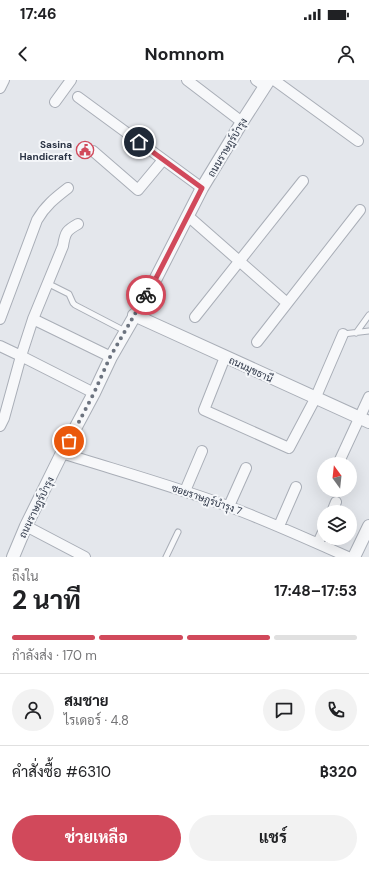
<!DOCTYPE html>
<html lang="th">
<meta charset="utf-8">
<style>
:root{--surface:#fff;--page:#f2f2f2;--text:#202124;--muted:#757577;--line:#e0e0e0;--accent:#d1495b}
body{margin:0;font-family:"DM Sans",Sarabun,sans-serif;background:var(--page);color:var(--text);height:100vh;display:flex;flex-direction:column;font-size:15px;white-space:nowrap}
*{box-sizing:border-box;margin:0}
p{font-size:13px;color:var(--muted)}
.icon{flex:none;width:22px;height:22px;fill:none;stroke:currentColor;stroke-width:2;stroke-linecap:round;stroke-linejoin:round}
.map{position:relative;height:477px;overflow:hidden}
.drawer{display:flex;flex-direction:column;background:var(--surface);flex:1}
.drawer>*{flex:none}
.needle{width:26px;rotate:345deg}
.fabs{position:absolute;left:317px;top:377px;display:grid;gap:8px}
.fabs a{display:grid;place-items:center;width:40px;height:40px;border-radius:50%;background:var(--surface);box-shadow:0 4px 16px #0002;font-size:20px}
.pin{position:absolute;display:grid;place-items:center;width:34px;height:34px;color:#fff;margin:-17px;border:2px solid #fff;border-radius:50%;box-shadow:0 1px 4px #0007}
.courier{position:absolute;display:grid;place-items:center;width:40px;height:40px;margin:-20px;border:3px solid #d1495b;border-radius:50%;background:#fff;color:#222;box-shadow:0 1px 5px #0007}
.overview em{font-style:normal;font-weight:700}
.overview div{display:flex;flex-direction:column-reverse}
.overview{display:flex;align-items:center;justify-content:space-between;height:68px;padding:0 12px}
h1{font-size:26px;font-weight:700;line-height:30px}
.bar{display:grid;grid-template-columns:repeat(4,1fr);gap:6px 4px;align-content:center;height:48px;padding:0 12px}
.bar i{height:5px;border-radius:3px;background:var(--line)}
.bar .active{background:var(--accent)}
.bar p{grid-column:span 4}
.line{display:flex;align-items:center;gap:10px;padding:0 12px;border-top:1px solid var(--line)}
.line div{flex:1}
.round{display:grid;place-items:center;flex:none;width:42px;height:42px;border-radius:21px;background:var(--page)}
.primary-button{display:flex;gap:8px;margin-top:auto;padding:8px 12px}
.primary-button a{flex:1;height:46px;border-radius:24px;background:var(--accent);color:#fff;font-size:16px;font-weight:700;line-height:46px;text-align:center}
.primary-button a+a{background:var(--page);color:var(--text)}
.status{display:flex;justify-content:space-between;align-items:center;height:28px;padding:0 20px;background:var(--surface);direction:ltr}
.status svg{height:11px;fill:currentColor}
header{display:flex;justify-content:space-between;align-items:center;height:52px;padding:0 12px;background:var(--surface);font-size:18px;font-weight:700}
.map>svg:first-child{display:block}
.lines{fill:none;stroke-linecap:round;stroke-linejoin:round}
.service-casing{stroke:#a9aeb7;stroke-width:7}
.minor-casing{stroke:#a9aeb7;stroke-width:12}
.tertiary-casing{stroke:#a9aeb7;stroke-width:14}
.service{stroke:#f7f8fa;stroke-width:5}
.minor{stroke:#f7f8fa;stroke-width:10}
.tertiary{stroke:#f7f8fa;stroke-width:12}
.done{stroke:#6c737f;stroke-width:4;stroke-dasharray:0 7.2}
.route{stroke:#d1495b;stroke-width:5}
.labels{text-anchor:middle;stroke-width:4;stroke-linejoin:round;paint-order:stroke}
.poi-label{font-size:10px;font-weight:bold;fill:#2b3445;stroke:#f4f6f9;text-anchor:end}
.street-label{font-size:10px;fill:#2b3445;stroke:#f4f6f9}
</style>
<div class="status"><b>17:46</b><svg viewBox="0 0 49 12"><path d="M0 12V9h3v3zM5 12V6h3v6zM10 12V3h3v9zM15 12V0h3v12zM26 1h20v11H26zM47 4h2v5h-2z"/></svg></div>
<header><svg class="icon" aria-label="back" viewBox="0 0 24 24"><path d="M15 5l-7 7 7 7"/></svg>Nomnom<svg class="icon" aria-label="person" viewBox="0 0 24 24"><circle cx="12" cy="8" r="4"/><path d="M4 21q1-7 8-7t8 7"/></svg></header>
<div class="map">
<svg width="369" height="477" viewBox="0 0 369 477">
<rect width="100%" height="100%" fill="#e4e7ec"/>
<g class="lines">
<defs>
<path id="service" d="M47 203 69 214 73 223 75 225 125 251
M356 253 369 235
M343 254 369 251
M166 477 178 452"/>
<path id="minor" d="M187 0 242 42
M256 0 265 6
M274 0 358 61
M0 8 4 0
M78 17 202 108
M55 22 71 0
M93 71 138 110 163 80
M188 136 287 223
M195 237 303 101
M0 239 37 140C45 126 55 118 68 108
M33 239 111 277
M257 262 360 130
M0 266 21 276 94 313
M225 277 204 330 289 368 315 319 343 254
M0 346 4 338 21 276 33 239 63 166C65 152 67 150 78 144
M62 373C119 391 177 407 233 428 272 443 310 460 348 477
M338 384 369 317
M185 411 202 371
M229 426 246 388
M332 432 336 422
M26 446 85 477
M279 446 296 407
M318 463 324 450"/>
<path id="tertiary" d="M134 235 369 342
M13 477 26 446 62 373 94 313 111 277 153 204 202 108 242 42 269 0
M354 477 369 446"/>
</defs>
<use href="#service" class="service-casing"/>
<use href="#minor" class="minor-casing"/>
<use href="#tertiary" class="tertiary-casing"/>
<use href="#service" class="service"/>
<use href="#minor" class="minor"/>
<use href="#tertiary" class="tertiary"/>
</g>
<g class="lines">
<path class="done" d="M69 361 94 313 110 277 146 215"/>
<path class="route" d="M139 62 202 108 153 204 146 215"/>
</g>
<defs>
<symbol id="civic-ring" viewBox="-11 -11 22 22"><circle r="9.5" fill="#f4f6f9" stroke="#d1495b" stroke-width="1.5"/><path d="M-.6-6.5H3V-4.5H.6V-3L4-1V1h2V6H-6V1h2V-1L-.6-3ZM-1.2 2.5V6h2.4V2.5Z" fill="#d1495b"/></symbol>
</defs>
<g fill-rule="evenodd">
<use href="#civic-ring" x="75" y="60" width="20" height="20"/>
</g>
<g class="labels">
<g class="poi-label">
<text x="72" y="68">Sasina<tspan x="72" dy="12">Handicraft</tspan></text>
</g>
<g class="street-label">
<text transform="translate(227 67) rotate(-59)" y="4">ถนนราษฎร์บำรุง</text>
<text transform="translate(251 289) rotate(25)" y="4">ถนนมุขธานี</text>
<text transform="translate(207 419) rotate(19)" y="4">ซอยราษฎร์บำรุง 7</text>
<text transform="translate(36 427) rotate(-64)" y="4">ถนนราษฎร์บำรุง</text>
</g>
</g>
</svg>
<div class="fabs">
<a><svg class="needle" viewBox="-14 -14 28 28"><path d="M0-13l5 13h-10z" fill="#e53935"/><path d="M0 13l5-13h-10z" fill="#757577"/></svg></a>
<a><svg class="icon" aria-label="layers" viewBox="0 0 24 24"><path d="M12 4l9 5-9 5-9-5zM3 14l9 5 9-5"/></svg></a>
</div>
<div class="pin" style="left:69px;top:361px;background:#ea580c"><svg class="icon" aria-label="bag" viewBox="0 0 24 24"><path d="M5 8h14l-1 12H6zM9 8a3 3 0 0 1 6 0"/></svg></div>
<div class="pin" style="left:139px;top:62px;background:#1f2937"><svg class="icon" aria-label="home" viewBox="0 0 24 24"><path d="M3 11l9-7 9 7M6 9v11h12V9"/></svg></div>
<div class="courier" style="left:146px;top:215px"><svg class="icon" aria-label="bike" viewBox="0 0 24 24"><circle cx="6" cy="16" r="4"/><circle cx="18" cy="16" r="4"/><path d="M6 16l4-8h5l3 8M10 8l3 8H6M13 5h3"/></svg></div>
</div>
<section class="drawer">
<div class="overview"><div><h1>2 นาที</h1><p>ถึงใน</p></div><em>17:48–17:53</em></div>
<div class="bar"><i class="active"></i><i class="active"></i><i class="active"></i><i></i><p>กำลังส่ง · 170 m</p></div>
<div class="line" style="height:72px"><a class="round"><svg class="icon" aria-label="person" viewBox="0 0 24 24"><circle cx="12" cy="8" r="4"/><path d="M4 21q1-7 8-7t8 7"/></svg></a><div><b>สมชาย</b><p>ไรเดอร์ · 4.8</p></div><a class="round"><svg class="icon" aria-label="chat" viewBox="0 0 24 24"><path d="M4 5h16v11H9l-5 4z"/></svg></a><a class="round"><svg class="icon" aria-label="phone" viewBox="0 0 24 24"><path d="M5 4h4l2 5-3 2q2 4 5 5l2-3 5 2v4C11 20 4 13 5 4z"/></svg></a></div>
<div class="line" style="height:52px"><div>คำสั่งซื้อ #6310</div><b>฿320</b></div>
<div class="primary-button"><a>ช่วยเหลือ</a><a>แชร์</a></div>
</section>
